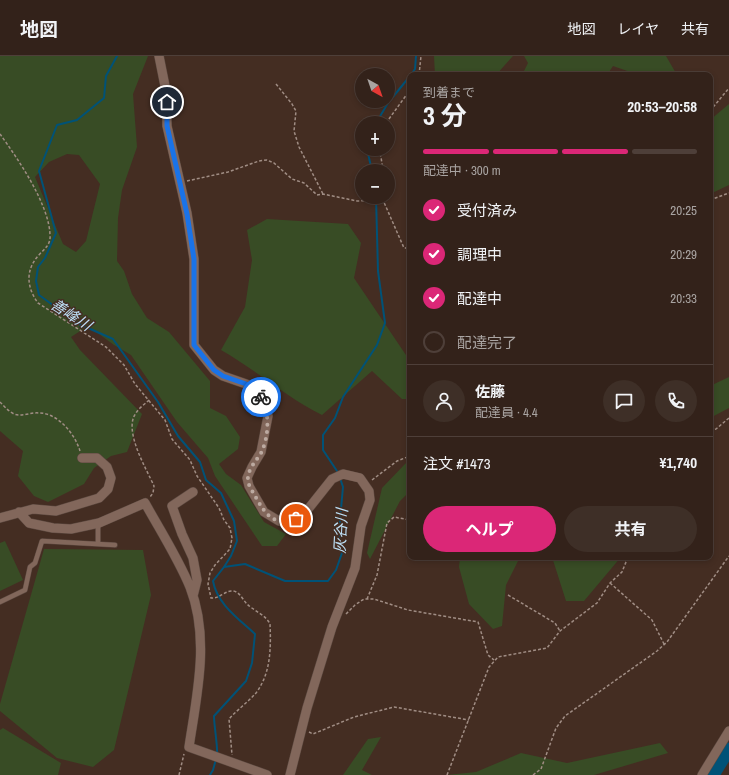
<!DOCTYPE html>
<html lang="ja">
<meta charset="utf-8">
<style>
:root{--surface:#33221a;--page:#3e2f27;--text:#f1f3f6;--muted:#a9a4a2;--line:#4e3f39;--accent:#db2777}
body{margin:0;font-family:"Archivo Narrow","Noto Sans JP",sans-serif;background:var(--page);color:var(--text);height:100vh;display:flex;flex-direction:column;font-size:15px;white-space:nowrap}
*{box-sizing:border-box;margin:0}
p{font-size:13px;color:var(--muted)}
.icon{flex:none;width:22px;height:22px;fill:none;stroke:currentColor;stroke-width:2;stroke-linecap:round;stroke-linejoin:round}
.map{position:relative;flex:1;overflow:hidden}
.details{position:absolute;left:407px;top:16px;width:306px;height:488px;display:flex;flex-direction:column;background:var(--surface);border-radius:8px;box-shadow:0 2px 6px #0003,0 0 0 1px var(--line)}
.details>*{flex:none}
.needle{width:26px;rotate:140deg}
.buttons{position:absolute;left:355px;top:12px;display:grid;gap:8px}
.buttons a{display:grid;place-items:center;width:40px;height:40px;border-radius:50%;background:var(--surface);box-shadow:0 2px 6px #0003,0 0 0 1px var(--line);font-size:20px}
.pin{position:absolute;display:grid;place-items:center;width:34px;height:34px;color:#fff;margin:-17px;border:2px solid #fff;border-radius:50%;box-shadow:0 1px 4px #0007}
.courier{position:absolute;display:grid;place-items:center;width:40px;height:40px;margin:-20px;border:3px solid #1a73e8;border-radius:50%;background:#fff;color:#222;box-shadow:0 1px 5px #0007}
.overview em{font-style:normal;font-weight:700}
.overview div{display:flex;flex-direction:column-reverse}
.overview{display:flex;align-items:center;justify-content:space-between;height:68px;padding:0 16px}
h1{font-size:26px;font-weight:700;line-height:30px}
.bar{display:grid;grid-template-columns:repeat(4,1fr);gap:6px 4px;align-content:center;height:48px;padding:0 16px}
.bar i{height:5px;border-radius:3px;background:var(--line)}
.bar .selected{background:var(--accent)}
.bar p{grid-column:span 4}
.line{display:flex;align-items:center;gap:10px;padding:0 16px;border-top:1px solid var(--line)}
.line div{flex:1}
.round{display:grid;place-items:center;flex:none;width:42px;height:42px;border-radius:21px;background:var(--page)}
ol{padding:0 16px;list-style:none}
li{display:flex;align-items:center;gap:12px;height:44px}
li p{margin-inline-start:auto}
li .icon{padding:4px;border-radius:50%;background:var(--accent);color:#fff;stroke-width:4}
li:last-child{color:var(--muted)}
li i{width:22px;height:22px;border:2px solid var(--line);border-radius:50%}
.primary-button{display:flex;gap:8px;margin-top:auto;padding:8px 16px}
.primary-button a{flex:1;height:46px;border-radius:24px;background:var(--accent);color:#fff;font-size:16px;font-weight:700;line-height:46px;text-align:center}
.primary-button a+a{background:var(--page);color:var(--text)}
header{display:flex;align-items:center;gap:24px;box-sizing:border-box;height:56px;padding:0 20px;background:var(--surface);border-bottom:1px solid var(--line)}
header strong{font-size:19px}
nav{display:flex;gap:22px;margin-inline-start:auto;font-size:14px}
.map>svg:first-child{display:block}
.green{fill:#384c25;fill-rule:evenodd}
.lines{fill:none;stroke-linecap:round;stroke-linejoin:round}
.stream{stroke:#005277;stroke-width:2}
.river{stroke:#005277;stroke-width:13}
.lane-casing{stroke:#5c4940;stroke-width:5.5}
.street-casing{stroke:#5c4940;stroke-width:10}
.path{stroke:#a08d84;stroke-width:1.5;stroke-dasharray:3 2;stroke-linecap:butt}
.lane{stroke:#82675b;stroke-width:4.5}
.street{stroke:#82675b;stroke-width:9}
.done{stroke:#bcaaa1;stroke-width:4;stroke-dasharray:0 7.2}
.route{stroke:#1a73e8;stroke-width:5}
.labels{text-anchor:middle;stroke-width:3;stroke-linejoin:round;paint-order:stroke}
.water-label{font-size:15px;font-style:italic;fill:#bee1f8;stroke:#442d22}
</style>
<header>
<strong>地図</strong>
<nav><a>地図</a><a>レイヤ</a><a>共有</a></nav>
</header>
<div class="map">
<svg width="729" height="719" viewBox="0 0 729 719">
<rect width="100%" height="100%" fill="#442d22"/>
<path class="green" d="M0 0H148L133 38 137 91 122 134 118 162 117 205 124 215 132 238 147 262 169 276 210 325V352L226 360 240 381 238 393 219 408 226 418 241 429 264 466 286 478 277 490H262L215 420 208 402 177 366 131 299 114 289 88 270 71 281 80 294 142 358 127 396 111 400 94 412 84 428 48 446 34 440 18 420 23 395 0 375ZM67 98 79 99 100 128 86 185 76 196 63 188 35 121 49 106Z
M434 0H513L496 19H435Z
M524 0H666L677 19H639L613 10 607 19H522L528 7Z
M729 48V129L710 138V64Z
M267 163 348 168 361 187 354 222 410 305V343H402L372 315 322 359C286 341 256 314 221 294L245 251 252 204 247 174Z
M729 321V352L710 362V330Z
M410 406V435L400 445 370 503 367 497 382 432 406 407Z
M5 485 23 524 0 535V487Z
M44 493 143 494 151 539 114 694 93 711 57 702 0 655V648Z
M460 501H520L506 529 502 570 493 573 469 548 459 511Z
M552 501H621L584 545H566Z
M3 672 61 707 58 719H0V674Z
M381 681 362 714 372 719H343L368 683Z
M660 687 668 697 594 719H447L476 716 521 697 567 707Z"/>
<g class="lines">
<path class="stream" d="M117 0 106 20 104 42 77 64 57 69 39 115 56 177 45 202 38 211 36 225 39 239 79 268 113 283 158 346 178 380 200 406 206 424 221 437 234 465 237 485 231 500 224 511
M411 19 415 13 416 0
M376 67 388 47 410 20
M367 93 372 115
M339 418 323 394V379L335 362 343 341 377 289 385 267 378 215 376 141
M217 699C218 691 214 670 214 660L246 625 252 607 255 578C239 563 217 548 213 525L224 511 245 508 285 525H328L336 514 342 497 339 475 343 431 340 422
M210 719 213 714 216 703"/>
<path class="river" d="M713 719 729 693"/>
<defs>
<path id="lane" d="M98 467V488
M0 546 25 534 30 511 35 507 42 485 115 489"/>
<path id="street" d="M159 0 166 35 167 70 187 157 194 203V289L214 314 223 320 249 329 259 338 268 360 261 396 252 411 247 422 249 430 264 456 279 465 287 466 296 463 305 457 332 423 343 418 360 422 369 435 370 444 361 470 355 512 332 571 307 652 290 719
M193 436 172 450 182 478 193 502 197 524 193 540
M19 456 29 467 53 472 71 473 99 467 145 447C160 474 178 502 190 531 210 582 197 638 189 691L267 719
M0 462 33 453 56 455 99 442 108 433 111 422 107 411 97 402H82
M702 719 729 675"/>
</defs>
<use href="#lane" class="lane-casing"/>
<use href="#street" class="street-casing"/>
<path class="path" d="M419 19 421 0
M276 28 292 48 296 55 294 75 299 91 323 138
M710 55 729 32
M386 67 410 34
M0 78C18 103 49 148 50 179 51 189 44 193 38 200 25 215 27 232 38 247L106 291 124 309 135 328 165 364 172 383 190 404 197 420 219 452 224 464 230 472 232 482 230 493 215 509 210 517 208 528 211 542C219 543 223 536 231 535 239 534 242 543 247 548 254 555 266 559 270 568 271 592 271 617 256 637 248 646 237 654 229 663L232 699
M378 93 381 101 383 115
M187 125 228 116 259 105 267 104 274 107 292 123 304 127 317 139 323 138 357 145 383 144 404 192H410
M710 144 729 137
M149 344C145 348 139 352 136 357 123 374 146 412 154 430L153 437 150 441
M0 346C4 350 8 355 14 358 22 361 31 356 39 357 58 357 75 378 80 395
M710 374 716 373 729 362
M372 424 397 405 410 400
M610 527 652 564 664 588
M508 539 555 567 560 575
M367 543 377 519 387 467 394 461 410 464
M346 558 355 549 364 543H374L408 554 478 566 488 599 494 604
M309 676 313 678 354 661 394 651 469 664
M179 719 184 698
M447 719 489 611 498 601 547 592 560 575 597 547 610 527 622 516 628 501
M533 719 541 713 556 672 565 660 657 595 667 586 729 500"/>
<use href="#lane" class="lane"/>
<use href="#street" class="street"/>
</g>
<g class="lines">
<path class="done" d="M261 341C270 357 269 381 261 397 256 405 249 412 248 421 247 427 251 433 254 438 264 456 272 471 296 463"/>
<path class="route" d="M167 46V70L187 158 194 203V289L214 314 223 320 249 329 261 341"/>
</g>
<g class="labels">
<g class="water-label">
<text transform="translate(71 259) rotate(33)" y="5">善峰川</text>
<text transform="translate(341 475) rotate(-87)" y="5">灰谷川</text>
</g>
</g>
</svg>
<div class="buttons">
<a><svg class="needle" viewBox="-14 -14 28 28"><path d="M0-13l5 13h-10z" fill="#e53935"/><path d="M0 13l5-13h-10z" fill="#a9a4a2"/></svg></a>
<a>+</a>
<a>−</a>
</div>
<div class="pin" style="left:296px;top:463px;background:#ea580c"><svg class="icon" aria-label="bag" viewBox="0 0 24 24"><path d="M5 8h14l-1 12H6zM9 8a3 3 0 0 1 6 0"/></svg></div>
<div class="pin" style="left:167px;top:46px;background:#1f2937"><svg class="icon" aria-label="home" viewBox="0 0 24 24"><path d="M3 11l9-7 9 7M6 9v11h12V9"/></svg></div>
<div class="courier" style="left:261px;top:341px"><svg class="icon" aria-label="bike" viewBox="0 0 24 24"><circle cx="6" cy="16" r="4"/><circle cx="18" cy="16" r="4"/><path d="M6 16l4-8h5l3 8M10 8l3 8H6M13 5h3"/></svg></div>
<section class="details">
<div class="overview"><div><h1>3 分</h1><p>到着まで</p></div><em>20:53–20:58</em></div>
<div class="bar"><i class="selected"></i><i class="selected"></i><i class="selected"></i><i></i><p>配達中 · 300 m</p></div>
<ol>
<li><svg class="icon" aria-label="check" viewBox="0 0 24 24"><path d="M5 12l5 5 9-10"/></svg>受付済み<p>20:25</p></li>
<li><svg class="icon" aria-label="check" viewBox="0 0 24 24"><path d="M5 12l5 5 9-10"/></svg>調理中<p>20:29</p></li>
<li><svg class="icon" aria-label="check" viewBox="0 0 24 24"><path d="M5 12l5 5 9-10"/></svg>配達中<p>20:33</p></li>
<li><i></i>配達完了</li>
</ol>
<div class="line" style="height:72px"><a class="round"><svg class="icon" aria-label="person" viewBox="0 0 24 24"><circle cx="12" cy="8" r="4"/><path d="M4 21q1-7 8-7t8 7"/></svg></a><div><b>佐藤</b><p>配達員 · 4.4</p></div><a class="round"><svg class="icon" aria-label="chat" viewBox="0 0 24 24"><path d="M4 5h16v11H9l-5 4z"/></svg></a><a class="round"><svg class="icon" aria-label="phone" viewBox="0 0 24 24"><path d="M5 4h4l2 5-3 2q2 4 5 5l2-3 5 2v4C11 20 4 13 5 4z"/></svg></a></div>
<div class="line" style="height:52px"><div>注文 #1473</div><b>¥1,740</b></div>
<div class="primary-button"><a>ヘルプ</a><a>共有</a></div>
</section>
</div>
